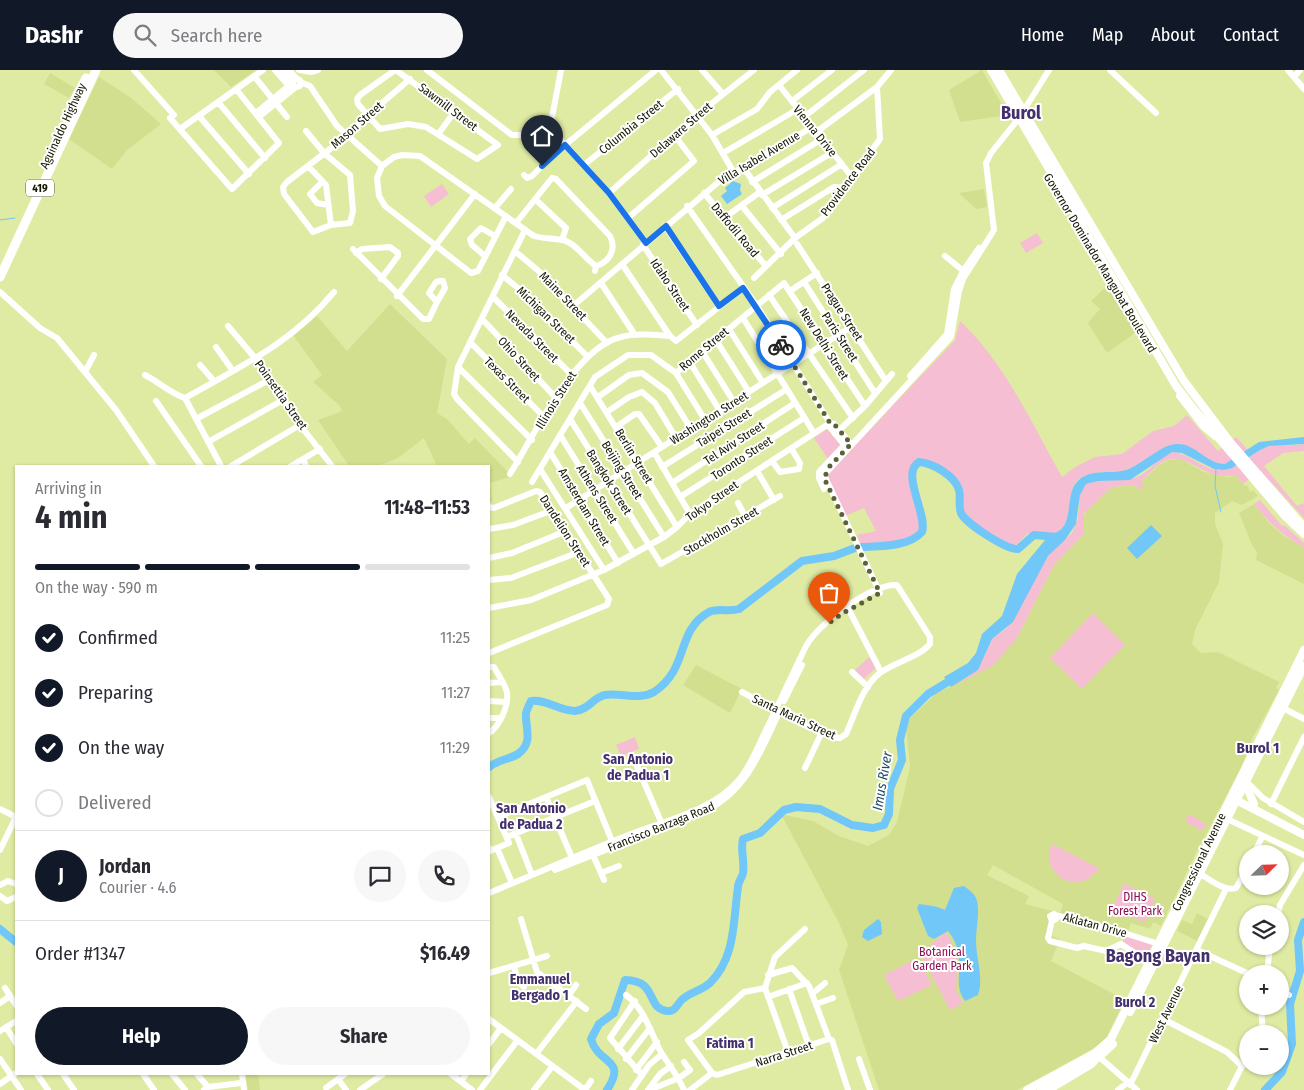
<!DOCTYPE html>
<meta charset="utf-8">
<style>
:root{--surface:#fff;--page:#f7f7f7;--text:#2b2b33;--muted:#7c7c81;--line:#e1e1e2;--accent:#111827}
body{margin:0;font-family:"Fira Sans Condensed",sans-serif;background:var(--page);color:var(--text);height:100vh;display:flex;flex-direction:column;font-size:19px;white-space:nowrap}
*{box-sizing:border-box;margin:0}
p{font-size:16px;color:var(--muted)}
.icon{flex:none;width:28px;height:28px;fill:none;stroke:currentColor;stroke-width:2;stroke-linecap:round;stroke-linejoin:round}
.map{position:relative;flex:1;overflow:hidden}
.side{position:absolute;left:15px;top:395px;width:475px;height:610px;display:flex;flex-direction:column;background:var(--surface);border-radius:0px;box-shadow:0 1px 4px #0004}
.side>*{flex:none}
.needle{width:32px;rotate:67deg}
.controls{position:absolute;left:1239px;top:775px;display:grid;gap:10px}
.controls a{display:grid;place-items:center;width:50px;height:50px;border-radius:50%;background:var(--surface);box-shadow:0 1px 4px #0004;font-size:25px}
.pin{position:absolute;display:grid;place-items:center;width:42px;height:42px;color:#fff;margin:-51px -21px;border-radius:50% 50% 50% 0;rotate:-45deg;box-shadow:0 0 5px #0007}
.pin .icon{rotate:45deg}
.courier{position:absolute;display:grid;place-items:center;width:50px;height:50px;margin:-25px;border:4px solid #1a73e8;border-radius:50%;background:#fff;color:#222;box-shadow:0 1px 6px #0007}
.overview em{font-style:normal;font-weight:700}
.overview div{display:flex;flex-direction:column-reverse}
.overview{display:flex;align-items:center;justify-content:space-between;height:85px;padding:0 20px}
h1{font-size:32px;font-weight:700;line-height:38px}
.bar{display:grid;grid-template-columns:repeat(4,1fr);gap:8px 5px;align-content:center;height:60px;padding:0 20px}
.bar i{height:6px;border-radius:4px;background:var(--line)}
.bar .active{background:var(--accent)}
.bar p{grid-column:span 4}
.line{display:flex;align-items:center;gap:12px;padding:0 20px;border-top:1px solid var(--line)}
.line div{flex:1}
.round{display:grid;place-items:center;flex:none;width:52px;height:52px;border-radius:26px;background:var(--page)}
ol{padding:0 20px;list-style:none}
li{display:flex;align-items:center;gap:15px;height:55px}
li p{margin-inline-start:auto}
li .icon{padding:5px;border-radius:50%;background:var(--accent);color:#fff;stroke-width:4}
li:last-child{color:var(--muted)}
li i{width:28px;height:28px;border:2px solid var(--line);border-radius:50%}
.primary-button{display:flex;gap:10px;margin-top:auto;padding:10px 20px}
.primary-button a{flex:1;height:58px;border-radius:30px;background:var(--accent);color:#fff;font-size:20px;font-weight:700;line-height:58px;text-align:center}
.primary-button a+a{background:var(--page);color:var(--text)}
header{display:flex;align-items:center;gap:30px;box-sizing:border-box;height:70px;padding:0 25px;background:var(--accent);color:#fff}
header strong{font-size:24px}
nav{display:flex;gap:28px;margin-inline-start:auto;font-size:18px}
.search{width:350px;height:45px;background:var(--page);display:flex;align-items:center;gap:12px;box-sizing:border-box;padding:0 18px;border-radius:28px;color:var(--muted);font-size:19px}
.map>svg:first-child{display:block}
.built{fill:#d2df8f;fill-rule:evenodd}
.green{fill:#f6bed2}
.water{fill:#71c7f8}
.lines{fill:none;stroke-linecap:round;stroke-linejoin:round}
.stream{stroke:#71c7f8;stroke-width:1}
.river{stroke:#71c7f8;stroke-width:8}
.minor{stroke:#fff;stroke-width:6}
.major{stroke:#fff;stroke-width:8}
.highway{stroke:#fff;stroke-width:9}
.done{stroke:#5b6139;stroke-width:5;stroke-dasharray:0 9}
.route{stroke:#1a73e8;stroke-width:6}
.labels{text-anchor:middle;stroke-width:4;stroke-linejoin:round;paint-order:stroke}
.shield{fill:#fff;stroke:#5a5d4c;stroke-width:1}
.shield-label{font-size:11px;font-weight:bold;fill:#141700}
.street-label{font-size:12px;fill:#141700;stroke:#fff}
.park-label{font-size:12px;fill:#8e0f53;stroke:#fff}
.neighbourhood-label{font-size:14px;font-weight:bold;fill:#43306c;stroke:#fff}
.water-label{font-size:14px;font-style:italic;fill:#204f68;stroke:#fff}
.quarter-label{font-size:15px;font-weight:bold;fill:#43306c;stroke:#fff}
.district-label{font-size:18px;font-weight:bold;fill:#43306c;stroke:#fff}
</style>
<header>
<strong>Dashr</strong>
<div class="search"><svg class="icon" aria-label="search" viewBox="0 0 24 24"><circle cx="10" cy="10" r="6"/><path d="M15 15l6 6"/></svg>Search here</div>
<nav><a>Home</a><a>Map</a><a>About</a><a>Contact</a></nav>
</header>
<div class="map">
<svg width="1304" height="1020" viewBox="0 0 1304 1020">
<rect width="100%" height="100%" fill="#dfeba3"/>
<path class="built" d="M214 0H256L231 17Z
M982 0 1008 45 960 52 949 20Z
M50 3 75 18 69 28 44 14Z
M99 7 131 28 161 54 127 80 112 99 69 69Z
M984 119 987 137 976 139 959 123Z
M1108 215 1135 263 1107 283 1088 253 1100 239 1091 231Z
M390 234 447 289 437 343 447 349 469 374 475 368 512 406 490 413 492 432H489V396H437L424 368 398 388 377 396H349L318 350 342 341 340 336 313 312 322 305 293 265 317 246 347 281Z
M1181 389 1204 402 1228 407 1236 405 1245 416 1247 415 1250 422 1253 420 1258 426 1242 435 1232 431 1215 443V454L1223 474 1219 512 1195 560 1192 574 1201 583 1218 582 1279 612 1276 618 1279 620 1252 669 1241 698 1196 783 1161 856 1153 852 1150 859 1131 853 1128 862 1060 843 1056 850 1052 866 1060 869 1051 891 1125 930 1105 970 1098 976 1017 1020H879L839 900 848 875 839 853 782 746 784 745 813 751 839 766 868 776 889 765 897 752 910 697 906 655 911 647 936 624 965 609 1017 568 1054 495 1084 464 1083 448 1088 439 1112 417 1136 415 1138 419 1141 412 1159 395 1169 390ZM993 795 1063 834 1060 843 1025 834 1029 826 987 805Z
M1254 434 1269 453 1284 466 1304 477V514L1256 490 1257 482 1252 475 1239 443Z
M696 595 742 619 730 643 683 615Z
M1197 843 1208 849 1197 871 1177 861 1182 850 1192 854Z
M245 1004H258L260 1020H248Z"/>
<path class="green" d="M442 114 449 124 431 137 424 126Z
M1037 163 1043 173 1026 183 1020 173Z
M960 251C1005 293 1032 354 1062 407L1075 397 1095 387 1122 384 1153 361 1174 356 1187 345 1218 381 1236 367 1248 380C1242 384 1235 390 1229 393 1209 401 1193 369 1169 376 1153 381 1141 396 1125 400 1110 405 1090 398 1077 411 1064 424 1076 459 1053 464 1045 466 1036 462 1027 464L1014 477C1004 473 969 451 964 441 961 434 964 426 962 419 956 402 932 388 916 390 897 410 924 439 920 461 909 473 876 473 861 474L857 465 876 461 864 438 845 446 827 405 955 270Z
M827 359 841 376 828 389 814 368Z
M1304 374V381L1283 383 1264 396 1297 436 1304 433V448L1260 400 1243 414 1236 405C1203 412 1189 381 1165 391 1155 395 1149 405 1141 412L1144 417 1139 420 1136 415 1112 417 1084 444V464L1054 495 1017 568 994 595 951 617 978 600 992 569 1008 557 1048 486 1072 463 1078 448 1080 424 1086 414C1102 407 1120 413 1137 407 1150 402 1158 387 1172 382 1190 383 1203 400 1220 400 1235 400 1246 389 1258 381 1271 372 1290 377 1304 374Z
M1260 430 1282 456 1284 455 1304 473V477C1283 466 1269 453 1254 434Z
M1093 543 1125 575 1082 619 1050 588Z
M869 587 877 597 864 609 855 600Z
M635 667 639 679 621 686 616 675Z
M1189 744 1206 754 1202 761 1185 751Z
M1052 774 1099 798C1081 828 1038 806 1052 774Z
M1124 813 1155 829 1145 852 1112 840Z
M947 863 958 887 956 920 963 933 950 940 921 885 941 865Z
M1126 865 1153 873 1146 887 1123 872Z
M918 888 932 915 898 931 884 905Z"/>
<path class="water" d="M733 111 741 114 740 120 742 124 727 134 721 126 727 121 725 118Z
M1304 367V374L1269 376 1260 380 1232 398 1224 400 1214 399 1182 383 1172 382 1130 410 1098 411 1086 414 1080 425 1076 454 1065 470 1048 486 1013 552 992 569 978 600 951 617 944 607 968 593 976 583 982 564 1002 546 1017 504 1050 464C1076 461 1064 427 1076 413 1089 397 1109 405 1126 400 1142 395 1161 374 1177 374 1195 373 1207 394 1225 394L1259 372Z
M1151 455 1162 466 1137 489 1127 478Z
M964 816C970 821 975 823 977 831 980 844 976 857 976 870 976 890 984 906 978 925L965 931C950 912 970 888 948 861L934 869 928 866 917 838 919 834C927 835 937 836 945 840L954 818Z
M878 849 881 852 882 864 868 871 862 867 864 860Z"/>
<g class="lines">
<path class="stream" d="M0 150 15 148
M1216 398 1215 416 1221 442"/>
<path class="river" d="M862 477C880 476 909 477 922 462 928 445 900 403 919 392 933 393 955 406 959 420 961 427 958 435 961 443 965 453 1008 481 1018 479L1034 465 1057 467
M489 697C498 690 510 689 518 684 533 673 526 660 526 646 525 642 529 636 531 631 547 629 559 641 575 641 589 640 593 627 605 625 621 622 638 631 654 622 690 598 675 561 709 542 718 538 729 542 739 539L802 491 834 486 855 478
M0 859 16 872
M607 1020C628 988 598 995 591 969L599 954 614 943 625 910C658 910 646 939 667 941 677 942 677 932 684 928 692 922 702 920 710 913 736 887 733 851 738 817 738 812 742 808 743 803 745 791 740 780 743 769L760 763 784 740 796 737 820 739 852 755 873 758 884 755 889 744 890 719 902 690 900 670 906 646 928 624 956 607
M1265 1020 1282 1002 1292 974 1290 934 1300 901 1298 870 1304 852"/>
<path class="minor" d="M134 0 174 45
M275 0 289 16
M283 0 292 13
M289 0 297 9
M299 0 311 2 318 0
M395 0 360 25 357 29 358 34 380 59 408 54 426 57 477 89 498 75 396 0
M427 0 512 65H528L550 58
M561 0 550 58 609 123 646 173
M661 0 712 65 733 101
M702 0 723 24
M1110 0 1156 43
M1288 0 1304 19
M254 6 287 47
M1294 7 1300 0
M293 13a4 4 0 1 1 8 0a4 4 0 1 1-8 0Z
M300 12 310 16 337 56 382 96
M779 15 852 107
M792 31 832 0
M218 32 265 88
M256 43 292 13
M199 46 249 104
M259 47 296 17
M804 47 864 0
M170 48 232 119 279 73 236 19
M180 59 263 0
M306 61 324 83 350 105 353 141 350 153 331 155 313 162 284 124 283 117 287 112 347 66 368 45 410 9
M439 63 455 41
M712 65 757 39 770 22 797 0
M723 83 798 39
M584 95 678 19
M308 96 326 115 331 155
M742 96 795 168
M524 105 527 108 532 106 553 85 656 0
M322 112 310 124 317 133 328 135
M752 112 822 69
M609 123 702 41 754 0
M704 123 766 196
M762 125 833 82
M535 129 566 158 562 170
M687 136 757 236 830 353V357L847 378
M742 136 781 184
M495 138 511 119
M772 138 842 94
M506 146 478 201 471 203 385 136 379 126 377 108 382 96 394 87 402 85 420 86 534 166C544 169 552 168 562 170 575 172 585 189 596 196L595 201
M628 148 694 91 675 66
M724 148 760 122
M781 150 834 117 844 118
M516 153 552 108 556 109 610 166C617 180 609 192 596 196
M665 156 719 236
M797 174 886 311
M643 175 697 255
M353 179 423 249H429L437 232
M516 182 541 203 607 273
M356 183 362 179 390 177 398 183V186L381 209
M485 186 472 175 470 169 481 158 495 166
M945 186 966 203
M622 194 670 266
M502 205 524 223 588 287
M754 208 795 168 823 148 880 69 877 17
M440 211H443L445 218 437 232 429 223 436 212Z
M804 212 875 323
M601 213 635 265
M790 221 817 203
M0 222 40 258 57 268 116 340 154 396
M769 225 853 348
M397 226 475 124
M493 227 571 304
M573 236 722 109 809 59 819 60 877 17 891 0
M743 248 814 363
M482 249 556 328
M228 256 255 288 300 355 332 396
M729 259 763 313
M716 270 749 322
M470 272 545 348
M216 277 233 301
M702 281 734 332
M689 291 720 341
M200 295 214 311
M458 297 532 370
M85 302 94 285
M676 303 784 213 865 336
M145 305C159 312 170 323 185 328
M910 306 947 264 954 219 963 201 979 178
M590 316 677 457
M1179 326 1203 357 1215 367
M598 327 629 305 642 303 668 322 691 359
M185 328C241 296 292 273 334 222
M185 328 221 396
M156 331 201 396
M580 333 664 467
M607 342 629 327 642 322 655 333 676 368
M196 349 269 310
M570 349 661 494 780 426
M830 353 834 354 850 373
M616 357 635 344H639L662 377
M835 364 865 336 892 304
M560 365 634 484
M208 372 283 330
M550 382 618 493
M654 382 690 444
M303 389 306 396
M772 391 780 402 799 399 800 393 791 378
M518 392 457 329 454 324 458 297 525 160
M231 396 300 355
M291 396 320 379
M662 397 787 319
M540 399 604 500
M757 401 774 430
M510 404C534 366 575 277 621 267 637 263 654 265 670 266L676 271 743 218
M532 412 595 307 628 285H651L676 303 705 350
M672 413 795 333
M824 419 819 408V402L848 371
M680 427 804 348
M738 433 745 446
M489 437 494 438 536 421 540 422 609 529 607 535 489 583
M566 438 851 257
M489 459 513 455 553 440
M489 488 512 483 566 461
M489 510 511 508 579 482
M880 523 824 405 951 267 959 221 963 209 994 160 986 93 991 83 1019 48 1049 0
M489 538 531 530 604 500 664 467 677 457 690 444 830 353
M849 540 881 602
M489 597H494C498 605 506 615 507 623 509 636 499 657 489 663
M852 602 868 617
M489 613 501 612
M489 631 506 632
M784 631 802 595
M1283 638 1304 649
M489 648H501
M637 696 662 754
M805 698 822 662
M1246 711 1263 728 1304 752
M489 727 509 773 490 781 489 778
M546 727 573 790
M1271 734 1304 667
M0 739 14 746 15 749 0 780
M498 747 587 710 612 771
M1225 748 1304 785
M516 764 532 805
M507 767 595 731
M497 778 512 813
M1254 784 1262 767
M593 785 604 810
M555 800 707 740C746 720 759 685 777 647
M1197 802C1208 808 1224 822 1236 818L1248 797
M601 803 619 796
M0 815 8 811 16 814
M489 823C535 804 580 784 626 766 663 751 711 742 738 711 751 696 758 676 767 658 780 631 793 603 806 576 819 553 871 514 897 515L930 567V574C918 588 894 592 880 603 862 616 855 645 846 664L840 668C824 668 761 632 742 622
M0 826 7 831 16 827
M1278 844 1280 835 1304 795
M1055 845 1124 863 1162 875
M521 849 537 902 586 939
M1052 851 1056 849 1054 844 1050 846 1052 851 1048 868 1050 871 1077 878 1084 876 1106 881 1121 874
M1121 874 1153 895
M1197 880 1249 904
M514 896 518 912 524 917
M489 903 547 886
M1267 904 1270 876
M768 905 792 898 809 916 829 969
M5 918 16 935
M765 918 788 982
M789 919 809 976
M1280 923 1289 925
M812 924 825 913
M569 925 576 915
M626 925C645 939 651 964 662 984 670 996 678 1006 684 1020
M768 927 807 913
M635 931 610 968 642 1005
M0 933 10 926
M816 934 833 928
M1261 936 1263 964
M489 949 585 1020 591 1011
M1163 949 1227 982 1242 996
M6 957 16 973
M0 961 16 951
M489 974 501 958
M618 979 643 946
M536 984 577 931
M1097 985 1137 1020
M0 989 21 1020
M626 989 650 958
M859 989 870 1020
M636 1000 657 972
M712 1003 688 970 699 963 744 922 765 918 775 887 805 859
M712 1003 717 1005 829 969 832 970 848 1020
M37 1004 48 1020
M63 1004 74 1020
M143 1004 154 1020
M172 1004 185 1020
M197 1004 208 1017
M242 1004 244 1020
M451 1004 472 1020
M338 1009 346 1020
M461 1011 466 1004
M0 1014 16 1003
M1130 1015 1226 819
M326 1018 345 1004
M204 1020 208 1017 241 1013
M360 1020 383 1004
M480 1020 517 971
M534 1020 552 997
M632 1020 649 995 662 984
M648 1020 660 1004 671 996
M649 1020 679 1008 690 1000 684 992
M690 1020 712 1003
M1050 1020 1092 995 1098 988
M1118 1020 1128 1012
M1230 1020 1242 996 1248 992"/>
<path class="major" d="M991 0 1176 316 1193 338 1284 445 1304 464
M999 0 1184 311 1230 372 1304 457
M1245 713 1254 734
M1232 728 1304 765
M1130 942 1304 596
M1027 1020 1095 983 1111 969 1304 580
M1041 1020 1099 987 1113 974"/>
<path class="highway" d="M71 37 86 8
M0 207 96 0"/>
</g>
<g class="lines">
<path class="done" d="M781 275 830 353 834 354 851 374 830 396 824 408 880 523 843 543 829 553"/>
<path class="route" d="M542 96 565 75 609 123 646 173 666 156 719 236 743 218 781 275"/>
</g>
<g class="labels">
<rect class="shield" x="26" y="109.5" width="28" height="17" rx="4"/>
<g class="shield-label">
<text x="40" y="122">419</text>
</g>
<g class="street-label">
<text transform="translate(448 37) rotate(37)" y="4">Sawmill Street</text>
<text transform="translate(357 55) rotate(-41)" y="4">Mason Street</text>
<text transform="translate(63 56) rotate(-65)" y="4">Aguinaldo Highway</text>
<text transform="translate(631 57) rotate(-39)" y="4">Columbia Street</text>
<text transform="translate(681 60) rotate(-41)" y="4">Delaware Street</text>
<text transform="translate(815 61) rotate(51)" y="4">Vienna Drive</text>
<text transform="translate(759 88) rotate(-31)" y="4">Villa Isabel Avenue</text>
<text transform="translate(848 112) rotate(-53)" y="4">Providence Road</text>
<text transform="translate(735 160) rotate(50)" y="4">Daffodil Road</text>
<text transform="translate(1100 193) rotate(59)" y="4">Governor Dominador Mangubat Boulevard</text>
<text transform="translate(670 215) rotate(56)" y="4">Idaho Street</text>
<text transform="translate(563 226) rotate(46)" y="4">Maine Street</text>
<text transform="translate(842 242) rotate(57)" y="4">Prague Street</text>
<text transform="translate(546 245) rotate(44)" y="4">Michigan Street</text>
<text transform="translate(532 266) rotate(45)" y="4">Nevada Street</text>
<text transform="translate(840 267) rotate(57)" y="4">Paris Street</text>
<text transform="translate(824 274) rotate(58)" y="4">New Delhi Street</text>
<text transform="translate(704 279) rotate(-40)" y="4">Rome Street</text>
<text transform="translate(519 289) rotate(47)" y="4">Ohio Street</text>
<text transform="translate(507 310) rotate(45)" y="4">Texas Street</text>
<text transform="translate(281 325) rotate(55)" y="4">Poinsettia Street</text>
<text transform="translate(556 330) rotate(-58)" y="4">Illinois Street</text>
<text transform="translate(709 348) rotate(-32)" y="4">Washington Street</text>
<text transform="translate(724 358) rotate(-32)" y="4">Taipei Street</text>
<text transform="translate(734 373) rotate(-33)" y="4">Tel Aviv Street</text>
<text transform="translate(634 386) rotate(59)" y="4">Berlin Street</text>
<text transform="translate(742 388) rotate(-33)" y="4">Toronto Street</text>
<text transform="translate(622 400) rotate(58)" y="4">Beijing Street</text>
<text transform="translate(609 412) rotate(58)" y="4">Bangkok Street</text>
<text transform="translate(597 424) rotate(58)" y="4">Athens Street</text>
<text transform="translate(712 431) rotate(-35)" y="4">Tokyo Street</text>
<text transform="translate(584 437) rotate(59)" y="4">Amsterdam Street</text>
<text transform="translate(565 461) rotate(57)" y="4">Dandelion Street</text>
<text transform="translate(721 461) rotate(-30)" y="4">Stockholm Street</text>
<text transform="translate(794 647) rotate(25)" y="4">Santa Maria Street</text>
<text transform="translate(661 757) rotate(-22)" y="4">Francisco Barzaga Road</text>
<text transform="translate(1199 792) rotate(-64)" y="4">Congressional Avenue</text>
<text transform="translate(1095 855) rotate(15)" y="4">Aklatan Drive</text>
<text transform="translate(1166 944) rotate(-64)" y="4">West Avenue</text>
<text transform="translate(784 984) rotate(-18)" y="4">Narra Street</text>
</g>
<g class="park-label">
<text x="1135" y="831">DIHS<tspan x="1135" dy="14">Forest Park</tspan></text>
<text x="942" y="886">Botanical<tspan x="942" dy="14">Garden Park</tspan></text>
</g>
<g class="neighbourhood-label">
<text x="638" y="694">San Antonio<tspan x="638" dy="16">de Padua 1</tspan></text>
<text x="531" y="743">San Antonio<tspan x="531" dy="16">de Padua 2</tspan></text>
<text x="540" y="914">Emmanuel<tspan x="540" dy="16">Bergado 1</tspan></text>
<text x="1135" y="937">Burol 2</text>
<text x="730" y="978">Fatima 1</text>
</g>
<g class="water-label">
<text transform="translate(882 711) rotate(-80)" y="5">Imus River</text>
</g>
<g class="quarter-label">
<text x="1258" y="683">Burol 1</text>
</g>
<g class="district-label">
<text x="1021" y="49">Burol</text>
<text x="1158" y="892">Bagong Bayan</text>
</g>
</g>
</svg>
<div class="controls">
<a><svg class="needle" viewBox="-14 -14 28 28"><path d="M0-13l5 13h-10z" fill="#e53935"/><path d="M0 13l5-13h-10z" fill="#7c7c81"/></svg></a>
<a><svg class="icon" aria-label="layers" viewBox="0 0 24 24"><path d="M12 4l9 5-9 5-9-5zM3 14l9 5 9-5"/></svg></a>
<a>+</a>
<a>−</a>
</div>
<div class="pin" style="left:829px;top:553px;background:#ea580c"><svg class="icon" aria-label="bag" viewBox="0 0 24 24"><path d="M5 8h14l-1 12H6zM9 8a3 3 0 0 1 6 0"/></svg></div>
<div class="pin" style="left:542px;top:96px;background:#1f2937"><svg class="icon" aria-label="home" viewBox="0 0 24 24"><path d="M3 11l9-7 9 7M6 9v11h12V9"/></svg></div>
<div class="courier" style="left:781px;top:275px"><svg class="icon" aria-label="bike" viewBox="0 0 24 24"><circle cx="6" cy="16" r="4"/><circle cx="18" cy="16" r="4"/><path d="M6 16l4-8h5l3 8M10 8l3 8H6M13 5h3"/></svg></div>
<section class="side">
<div class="overview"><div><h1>4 min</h1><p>Arriving in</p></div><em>11:48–11:53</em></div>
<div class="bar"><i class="active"></i><i class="active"></i><i class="active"></i><i></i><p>On the way · 590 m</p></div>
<ol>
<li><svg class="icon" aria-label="check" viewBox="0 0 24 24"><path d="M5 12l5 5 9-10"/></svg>Confirmed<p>11:25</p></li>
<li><svg class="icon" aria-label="check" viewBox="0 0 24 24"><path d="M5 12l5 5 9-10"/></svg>Preparing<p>11:27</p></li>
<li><svg class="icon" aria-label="check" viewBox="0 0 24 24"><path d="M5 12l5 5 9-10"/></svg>On the way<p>11:29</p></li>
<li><i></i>Delivered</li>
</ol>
<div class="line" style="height:90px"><b class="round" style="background:var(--accent);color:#fff">J</b><div><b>Jordan</b><p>Courier · 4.6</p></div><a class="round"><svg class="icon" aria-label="chat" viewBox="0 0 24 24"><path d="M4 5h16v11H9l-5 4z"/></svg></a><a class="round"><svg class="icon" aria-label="phone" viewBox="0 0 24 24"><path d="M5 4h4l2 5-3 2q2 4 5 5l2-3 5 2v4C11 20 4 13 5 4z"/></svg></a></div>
<div class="line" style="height:65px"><div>Order #1347</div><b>$16.49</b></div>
<div class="primary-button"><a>Help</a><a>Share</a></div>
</section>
</div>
